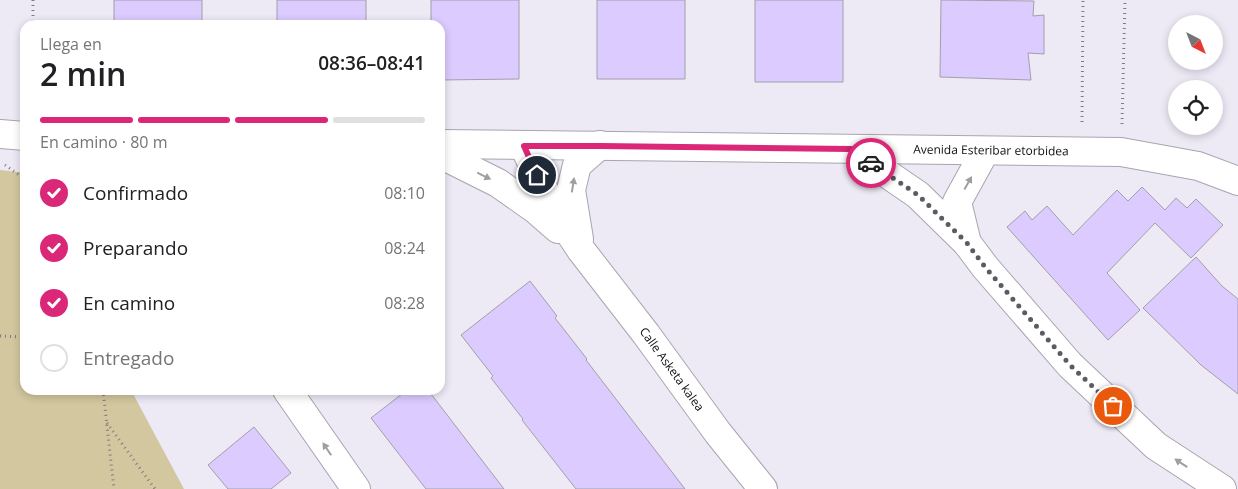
<!DOCTYPE html>
<html lang="es">
<meta charset="utf-8">
<style>
:root{--surface:#fff;--page:#f2f2f2;--text:#202124;--muted:#757577;--line:#e0e0e0;--accent:#db2777}
body{margin:0;font-family:"Open Sans",sans-serif;background:var(--page);color:var(--text);height:100vh;display:flex;flex-direction:column;font-size:19px;white-space:nowrap}
*{box-sizing:border-box;margin:0}
p{font-size:16px;color:var(--muted)}
.icon{flex:none;width:28px;height:28px;fill:none;stroke:currentColor;stroke-width:2;stroke-linecap:round;stroke-linejoin:round}
.map{position:relative;flex:1;overflow:hidden}
.drawer{position:absolute;left:20px;top:20px;width:425px;height:375px;display:flex;flex-direction:column;background:var(--surface);border-radius:15px;box-shadow:0 2px 8px #0003}
.drawer>*{flex:none}
.needle{width:32px;rotate:138deg}
.tools{position:absolute;left:1168px;top:15px;display:grid;gap:10px}
.tools a{display:grid;place-items:center;width:55px;height:55px;border-radius:50%;background:var(--surface);box-shadow:0 2px 8px #0003;font-size:25px}
.pin{position:absolute;display:grid;place-items:center;width:42px;height:42px;color:#fff;margin:-21px;border:2px solid #fff;border-radius:50%;box-shadow:0 1px 5px #0007}
.courier{position:absolute;display:grid;place-items:center;width:50px;height:50px;margin:-25px;border:4px solid #db2777;border-radius:50%;background:#fff;color:#222;box-shadow:0 1px 6px #0007}
.summary em{font-style:normal;font-weight:600}
.summary div{display:flex;flex-direction:column-reverse}
.summary{display:flex;align-items:center;justify-content:space-between;height:85px;padding:0 20px}
h1{font-size:32px;font-weight:600;line-height:38px}
.bar{display:grid;grid-template-columns:repeat(4,1fr);gap:8px 5px;align-content:center;height:60px;padding:0 20px}
.bar i{height:6px;border-radius:4px;background:var(--line)}
.bar .current{background:var(--accent)}
.bar p{grid-column:span 4}
ol{padding:0 20px;list-style:none}
li{display:flex;align-items:center;gap:15px;height:55px}
li p{margin-inline-start:auto}
li .icon{padding:5px;border-radius:50%;background:var(--accent);color:#fff;stroke-width:4}
li:last-child{color:var(--muted)}
li i{width:28px;height:28px;border:2px solid var(--line);border-radius:50%}
.map>svg:first-child{display:block}
.green{fill:#d2c79f}
.building{fill:#dbcbfe;stroke:#a29faa}
.lines{fill:none;stroke-linecap:round;stroke-linejoin:round}
.minor-casing{stroke:#a8a5b0;stroke-width:30}
.path{stroke:#7e7c83;stroke-width:3;stroke-dasharray:1 4;stroke-linecap:butt}
.minor{stroke:#fff;stroke-width:28}
.oneway{fill:#9f9fa0}
.done{stroke:#5d5b61;stroke-width:5;stroke-dasharray:0 9}
.route{stroke:#db2777;stroke-width:6}
.labels{text-anchor:middle;stroke-width:4.5;stroke-linejoin:round;paint-order:stroke}
.street-label{font-size:12px;fill:#0f0e11;stroke:#fff}
</style>
<div class="map">
<svg width="1238" height="489" viewBox="0 0 1238 489">
<rect width="100%" height="100%" fill="#ede9f5"/>
<path class="green" d="M0 170 25 173V390H131L184 489H0Z"/>
<path class="building" d="M114 0H202V25H114Z
M277 0H366V25H277Z
M431 0H519V79L440 80V25H431Z
M597 0H685V79H597Z
M755 0H843V82H755Z
M941 0 1034 1 1033 16 1044 15V54L1028 53 1031 80 940 77Z
M1142 187 1165 210 1176 198 1187 208 1196 199 1223 225 1191 258 1155 223 1107 273 1140 310 1108 340 1007 227 1025 211 1032 220 1047 206 1073 235 1117 190 1128 201Z
M1196 257 1222 286 1238 299V394L1201 365 1143 308Z
M530 281 557 316 555 318 587 359 586 360 685 489H576L522 420 523 419 491 378 493 376 461 335Z
M407 390H428L504 489H426L371 418Z
M254 427 291 473 271 489H228L208 465Z"/>
<g class="lines">
<defs>
<g id="minor">
<path d="M0 134 25 136"/>
<path id="s1" d="M440 144 1121 152 1198 166 1238 181"/>
<path id="s2" d="M524 146 550 203 581 250 646 334 718 433 763 489"/>
<path d="M851 149 918 195 967 243"/>
<path d="M985 151 957 202 967 243 985 267 1070 365 1156 446 1222 489"/>
<path d="M440 154 498 183 535 209 558 229"/>
<path d="M579 239 571 190 577 165 600 145"/>
<path d="M287 390 356 489"/>
</g>
</defs>
<use href="#minor" class="minor-casing"/>
<path class="path" d="M33 0V25
M1082 122 1083 0
M1122 124 1125 0
M5 165 25 179
M0 336 25 337
M103 390 114 489
M107 423 155 489"/>
<use href="#minor" class="minor"/>
</g>
<defs><path id="oneway-solid" d="M-6-.8H1V-3.2L6.5 0L1 3.2V.8H-6Z" transform="scale(1.25)"/></defs>
<g class="oneway">
<use href="#oneway-solid" transform="translate(484 176) rotate(26)"/>
<use href="#oneway-solid" transform="translate(968 183) rotate(-61)"/>
<use href="#oneway-solid" transform="translate(573 185) rotate(-81)"/>
<use href="#oneway-solid" transform="translate(327 449) rotate(-124)"/>
<use href="#oneway-solid" transform="translate(1181 463) rotate(-147)"/>
</g>
<g class="lines">
<path class="done" d="M871 163 918 195 967 243 985 267 1070 365 1113 406"/>
<path class="route" d="M537 175 524 146H600L851 149 871 163"/>
</g>
<g class="labels">
<g class="street-label">
<text dy="4" stroke="none"><textPath href="#s1" startOffset="551">Avenida Esteribar etorbidea</textPath></text>
<text dy="4" stroke="none"><textPath href="#s2" startOffset="269">Calle Asketa kalea</textPath></text>
</g>
</g>
</svg>
<div class="tools">
<a><svg class="needle" viewBox="-14 -14 28 28"><path d="M0-13l5 13h-10z" fill="#e53935"/><path d="M0 13l5-13h-10z" fill="#757577"/></svg></a>
<a><svg class="icon" aria-label="locate" viewBox="0 0 24 24"><circle cx="12" cy="12" r="6"/><path d="M12 2v4M12 18v4M2 12h4M18 12h4"/></svg></a>
</div>
<div class="pin" style="left:1113px;top:406px;background:#ea580c"><svg class="icon" aria-label="bag" viewBox="0 0 24 24"><path d="M5 8h14l-1 12H6zM9 8a3 3 0 0 1 6 0"/></svg></div>
<div class="pin" style="left:537px;top:175px;background:#1f2937"><svg class="icon" aria-label="home" viewBox="0 0 24 24"><path d="M3 11l9-7 9 7M6 9v11h12V9"/></svg></div>
<div class="courier" style="left:871px;top:163px"><svg class="icon" aria-label="car" viewBox="0 0 24 24"><path d="M5 17H2v-5l4-1 3-4h7l3 4 3 1v5h-3M9 17h6M6 11h13"/><circle cx="7" cy="17" r="2"/><circle cx="17" cy="17" r="2"/></svg></div>
<section class="drawer">
<div class="summary"><div><h1>2 min</h1><p>Llega en</p></div><em>08:36–08:41</em></div>
<div class="bar"><i class="current"></i><i class="current"></i><i class="current"></i><i></i><p>En camino · 80 m</p></div>
<ol>
<li><svg class="icon" aria-label="check" viewBox="0 0 24 24"><path d="M5 12l5 5 9-10"/></svg>Confirmado<p>08:10</p></li>
<li><svg class="icon" aria-label="check" viewBox="0 0 24 24"><path d="M5 12l5 5 9-10"/></svg>Preparando<p>08:24</p></li>
<li><svg class="icon" aria-label="check" viewBox="0 0 24 24"><path d="M5 12l5 5 9-10"/></svg>En camino<p>08:28</p></li>
<li><i></i>Entregado</li>
</ol>
</section>
</div>
